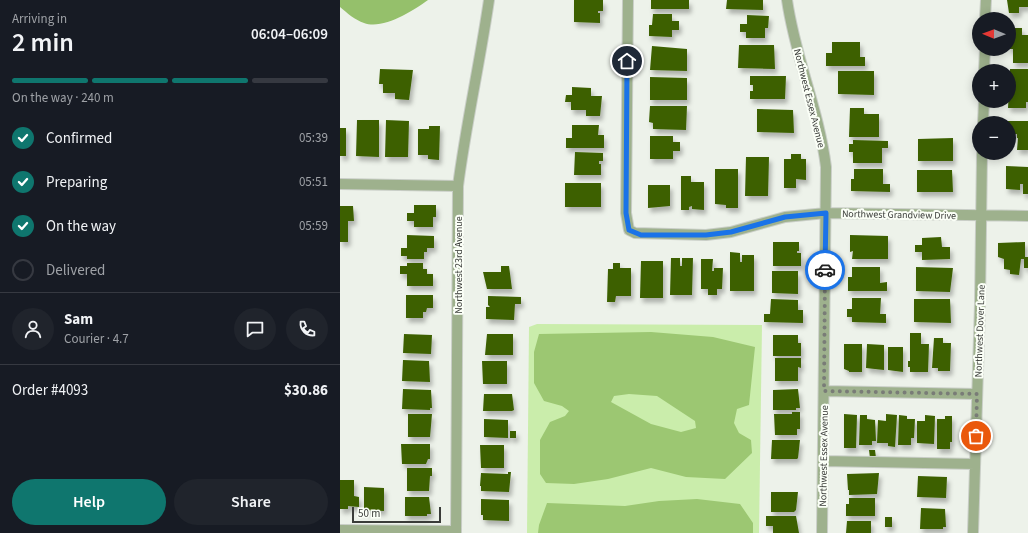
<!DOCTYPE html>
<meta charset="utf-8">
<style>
:root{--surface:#171b24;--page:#20242c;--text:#f1f3f6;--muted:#9ea1a6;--line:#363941;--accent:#0f766e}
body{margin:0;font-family:"Source Sans 3",sans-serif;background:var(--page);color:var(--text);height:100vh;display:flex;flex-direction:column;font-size:15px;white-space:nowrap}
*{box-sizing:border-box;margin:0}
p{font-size:13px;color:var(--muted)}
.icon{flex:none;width:22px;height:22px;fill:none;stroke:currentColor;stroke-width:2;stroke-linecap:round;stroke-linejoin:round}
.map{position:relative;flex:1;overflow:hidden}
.panel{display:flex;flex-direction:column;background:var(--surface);width:340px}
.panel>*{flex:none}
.needle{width:26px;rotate:271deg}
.fabs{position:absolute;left:632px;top:12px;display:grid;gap:8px}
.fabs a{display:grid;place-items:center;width:44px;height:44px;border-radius:50%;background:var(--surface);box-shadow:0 2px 10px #0003;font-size:20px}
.scale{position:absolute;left:12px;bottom:10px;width:89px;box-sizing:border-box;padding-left:4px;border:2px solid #3a3c39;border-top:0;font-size:11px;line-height:14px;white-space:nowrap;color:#3a3c39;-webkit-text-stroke:3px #fbfff7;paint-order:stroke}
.pin{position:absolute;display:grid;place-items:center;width:34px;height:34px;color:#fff;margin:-17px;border:2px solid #fff;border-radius:50%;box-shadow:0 1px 4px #0007}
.courier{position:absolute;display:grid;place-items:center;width:40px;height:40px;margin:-20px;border:3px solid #1a73e8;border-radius:50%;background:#fff;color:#222;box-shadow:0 1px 5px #0007}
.summary em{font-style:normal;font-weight:600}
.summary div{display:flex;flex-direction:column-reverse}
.summary{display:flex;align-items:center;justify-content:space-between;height:68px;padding:0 12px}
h1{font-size:26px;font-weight:600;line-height:30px}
.bar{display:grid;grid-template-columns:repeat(4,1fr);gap:6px 4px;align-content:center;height:48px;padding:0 12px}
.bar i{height:5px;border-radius:3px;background:var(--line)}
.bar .current{background:var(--accent)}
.bar p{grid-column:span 4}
.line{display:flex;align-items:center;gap:10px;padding:0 12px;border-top:1px solid var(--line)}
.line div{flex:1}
.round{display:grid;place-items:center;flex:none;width:42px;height:42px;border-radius:21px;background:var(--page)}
ol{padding:0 12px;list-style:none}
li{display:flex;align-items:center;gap:12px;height:44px}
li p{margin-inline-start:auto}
li .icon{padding:4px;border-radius:50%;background:var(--accent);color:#fff;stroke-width:4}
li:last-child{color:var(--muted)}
li i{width:22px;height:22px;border:2px solid var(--line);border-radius:50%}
.cta{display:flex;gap:8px;margin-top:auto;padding:8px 12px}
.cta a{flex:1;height:46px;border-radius:24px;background:var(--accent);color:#fff;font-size:16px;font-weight:600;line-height:46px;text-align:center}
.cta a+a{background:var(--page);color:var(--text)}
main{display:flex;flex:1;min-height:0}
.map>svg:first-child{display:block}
.green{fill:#caedab}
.forest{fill:#95c06b}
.water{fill:#9cc772;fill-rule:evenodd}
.building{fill:#3c6101;filter:url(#shadow)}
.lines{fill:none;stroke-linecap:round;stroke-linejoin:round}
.minor-casing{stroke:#c9cec7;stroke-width:12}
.minor{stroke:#9eb18d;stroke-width:10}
.done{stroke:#797c77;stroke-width:4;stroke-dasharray:0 7.2}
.route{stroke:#1a73e8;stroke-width:5}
.labels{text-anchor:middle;stroke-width:4;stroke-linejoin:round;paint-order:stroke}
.street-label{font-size:10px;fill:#3a3c39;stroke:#fbfff7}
</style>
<main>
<section class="panel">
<div class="summary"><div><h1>2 min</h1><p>Arriving in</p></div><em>06:04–06:09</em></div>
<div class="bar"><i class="current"></i><i class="current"></i><i class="current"></i><i></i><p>On the way · 240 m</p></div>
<ol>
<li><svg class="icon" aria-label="check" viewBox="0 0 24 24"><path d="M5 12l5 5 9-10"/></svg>Confirmed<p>05:39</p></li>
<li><svg class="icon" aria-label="check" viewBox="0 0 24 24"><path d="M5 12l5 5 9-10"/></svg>Preparing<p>05:51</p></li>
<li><svg class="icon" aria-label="check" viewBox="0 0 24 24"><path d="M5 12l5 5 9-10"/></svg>On the way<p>05:59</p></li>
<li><i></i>Delivered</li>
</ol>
<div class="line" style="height:72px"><a class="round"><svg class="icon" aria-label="person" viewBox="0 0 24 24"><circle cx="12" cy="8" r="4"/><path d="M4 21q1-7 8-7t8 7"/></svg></a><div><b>Sam</b><p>Courier · 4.7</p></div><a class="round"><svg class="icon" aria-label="chat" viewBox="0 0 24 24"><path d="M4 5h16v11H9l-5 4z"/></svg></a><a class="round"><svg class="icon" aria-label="phone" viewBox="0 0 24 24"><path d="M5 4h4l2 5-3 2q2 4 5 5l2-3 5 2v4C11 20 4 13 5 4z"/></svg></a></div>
<div class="line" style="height:52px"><div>Order #4093</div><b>$30.86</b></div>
<div class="cta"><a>Help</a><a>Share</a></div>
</section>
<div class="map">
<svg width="688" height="533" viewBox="0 0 688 533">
<defs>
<filter id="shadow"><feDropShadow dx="2.5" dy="4.5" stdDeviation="2" flood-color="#0004"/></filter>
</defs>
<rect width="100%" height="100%" fill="#edf2ea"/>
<path class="green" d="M197 324 422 325 419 533H187L189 327Z"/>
<path class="forest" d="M0 0H88C73 11 43 30 24 23 15 20 7 13 0 7Z"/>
<path class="water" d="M311 332 373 337 415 347 409 405 397 409 394 423 399 433 411 440 412 453 385 479 346 477 311 468 268 479 234 484 206 483 200 474V440L210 422 225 416 229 411 222 406 204 401 194 383V352L199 334ZM289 394 317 396 355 421 356 428 341 432 311 424 271 402 274 396Z
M357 499 400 504 413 523V533H198L199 525 207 503 285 506 319 501Z"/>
<path class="building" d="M234 0H263V11H258V13H260V23L234 22Z
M311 0H349V9H311Z
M387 0H423V10L386 9Z
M667 0H688V7H679V13H669Z
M313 14H332V21H339V30H332V37L309 36V25H312Z
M407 15 429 16 428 28H425V38H406V32H400V24H407Z
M670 28H682V35H688V63H673V49H669Z
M492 42H520V57H525V66H486V53H492Z
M399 45H434L435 69 398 68Z
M312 46 347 49V71L310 70Z
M40 69 73 70 69 100 55 99V93H43V84H39Z
M670 69H688V102H686V108H668L669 88H673L672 80H670Z
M498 71H534V95L498 94Z
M410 76H446L445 99H410V91H413V85H410Z
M310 77 347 78V100H310Z
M232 87 251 88V96H262L260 116H246V110H231V102H225L226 95H232Z
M310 106H347L346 130 313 129V123L309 122Z
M510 108H524V114H539V137H509Z
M417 109 453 110 454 133 417 132Z
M17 120H39V157L16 156Z
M46 120 69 121 68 157H45Z
M665 121H688V150H677L678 138H677V134H669V123H665Z
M232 125H259L258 135H264V148H226V138H232Z
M89 126H100L99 160 88 159V155H78V129H89Z
M0 128H6V156H0Z
M310 136H333V142H340V151H333V159H310Z
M613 138V161H578V139Z
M513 140 548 141V148H542V163H513V152H509V144H513Z
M235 152 263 153V161H259V164H261V175H234Z
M451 154H461V159H466V180L456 179V188H444V159H451Z
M406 157H429L428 196H405Z
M666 166 688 167V194H683V184H680V190L666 189Z
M375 169H398V208H386V205L375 204Z
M514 169H543V184H550V192L511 191V179H514Z
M577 170H612L613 192H577Z
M341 176H351V182H364V210L352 209V206L349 207V210H341Z
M225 183H261V207H225Z
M308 185H330V206L308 208Z
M74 205H96V217H93V227H74V221H67V213H74Z
M0 206H13L14 221H8V242H0Z
M67 235 94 236V248H87V252H84V259H67V256H61V248H67Z
M510 235 548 236V259H512L513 251 510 252Z
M601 237 602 247H610V259L582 260V252H575V245H582V238Z
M433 242H459V251H457V253H461V266H433Z
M685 242V257H688V268H684V259H681L679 275 670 274V270L664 269V259L658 257V243Z
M390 252 400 253V262H402V255H414V291H390Z
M331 258H340V266H342V258H353L352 295H330Z
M361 259H373L372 271H374V268H383L382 289H377V295H368V289H361Z
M301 261H323V298H300Z
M67 263H83V269H87V274H93V286H67V274H60V266H67Z
M273 263H280V268H291V296H276L275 302H267L268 269H273Z
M161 266H169L172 289H147L143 272H161Z
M512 267H540V283L547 282V291H508V277H512Z
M576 267 613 268 610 292 576 291Z
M432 271H458V294L432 293Z
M66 295H93V308H87L86 312H83V318H66Z
M148 296 181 297V304H175L174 320 146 319V307H150L148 305Z
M512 298H541L540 314H546V323L512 322V317H507V309H512Z
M431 299 458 300V310H463V323L424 322V314H430Z
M574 299H610L611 323 574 322Z
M570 333H581V344H589L588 372H570V367H568V361H570Z
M64 334 92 335 91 354 63 353Z
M147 334H173V355H145Z
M433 335H458V343H461V356H433Z
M594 338H603V343H611L610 371H598V368H592Z
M504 344H522V372H509V371L504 369Z
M527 344 544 345V370L526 368Z
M548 347H563V372L548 370Z
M435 358H461V368L458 367V381H435Z
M63 360 89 361 90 382 62 381Z
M142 361H167V384H143Z
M63 389 91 390 92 408H90V410L62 409Z
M458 389 460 408H456V410H433V390Z
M144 394H172L174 410 172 411H143Z
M452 412H460V429H457V435H435L434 414H452Z
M68 414H92L90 437H68Z
M504 414 517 415 516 448H504Z
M546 414 557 415 555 447 548 446V443H537L538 420 546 421Z
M520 415H527V419L535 420 536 441H532V445H519Z
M559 415 567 416V419H575L574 438H571V445H558Z
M585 415 595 416 594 444 577 443V421H585Z
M605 416H612V442H610V449H597V419H605Z
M144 419 168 420V438L144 437Z
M170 431H176V438H170Z
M432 440H460L458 458 457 459H431Z
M61 444H90V459H88L86 464H62Z
M140 445H164V468H141Z
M529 450H535L536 458H530Z
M67 468H92V476H90L89 491H67Z
M168 472H171L169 492 141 491V486H140L141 473 168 474Z
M539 473 537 494 509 495V490H508L507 474Z
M578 476 607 477 606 498 577 497Z
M0 480H14V496L19 497V507L8 506V509H0Z
M24 487 44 488V511L24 510Z
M431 492H458L456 510 454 512H431Z
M65 497H89L91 514H87V516H65Z
M509 498H535V516H506V504H509Z
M141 499 169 500V521L143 520V515H141Z
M581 508 605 509 606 527H603V529H580Z
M426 516H456L459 533H433V526H426Z
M545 517H552V527H545Z
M507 521H531V533H506Z"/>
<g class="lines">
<defs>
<path id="minor" d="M288 0 286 213 289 230 295 233 366 235 391 232 445 217 486 213 688 216
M447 0C455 57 479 110 486 167L482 533
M645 19 646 0
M644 71 645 49
M643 123 644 101
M0 184 118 186
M484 391 637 394
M483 461 635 464
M0 530 116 531
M116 533 118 186C126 124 140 62 149 0
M633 533 640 304 642 153"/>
</defs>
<use href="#minor" class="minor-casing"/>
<use href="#minor" class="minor"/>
</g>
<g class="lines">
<path class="done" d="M485 270 484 391 637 394 636 436"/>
<path class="route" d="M287 61 286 213 289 230 301 235H366L391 232 445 217 486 213 485 270"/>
</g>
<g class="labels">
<g class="street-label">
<text transform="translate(470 98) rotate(76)" y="4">Northwest Essex Avenue</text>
<text transform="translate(559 214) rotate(1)" y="4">Northwest Grandview Drive</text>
<text transform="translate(118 265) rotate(-90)" y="4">Northwest 23rd Avenue</text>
<text transform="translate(639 331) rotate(-88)" y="4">Northwest Dover Lane</text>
<text transform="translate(483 456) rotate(-89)" y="4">Northwest Essex Avenue</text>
</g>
</g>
</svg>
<div class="fabs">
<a><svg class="needle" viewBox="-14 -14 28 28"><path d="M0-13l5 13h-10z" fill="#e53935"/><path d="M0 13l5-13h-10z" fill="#9ea1a6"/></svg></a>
<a>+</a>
<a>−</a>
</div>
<div class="scale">50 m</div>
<div class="pin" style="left:636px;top:436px;background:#ea580c"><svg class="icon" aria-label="bag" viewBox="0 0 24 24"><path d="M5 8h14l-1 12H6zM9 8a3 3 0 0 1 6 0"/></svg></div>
<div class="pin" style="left:287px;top:61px;background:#1f2937"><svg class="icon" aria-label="home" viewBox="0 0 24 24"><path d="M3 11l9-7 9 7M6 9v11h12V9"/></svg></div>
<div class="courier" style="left:485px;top:270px"><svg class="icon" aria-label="car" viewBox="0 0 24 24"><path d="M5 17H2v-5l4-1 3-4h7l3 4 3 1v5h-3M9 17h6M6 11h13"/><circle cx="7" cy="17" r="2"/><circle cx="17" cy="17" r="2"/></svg></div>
</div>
</main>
